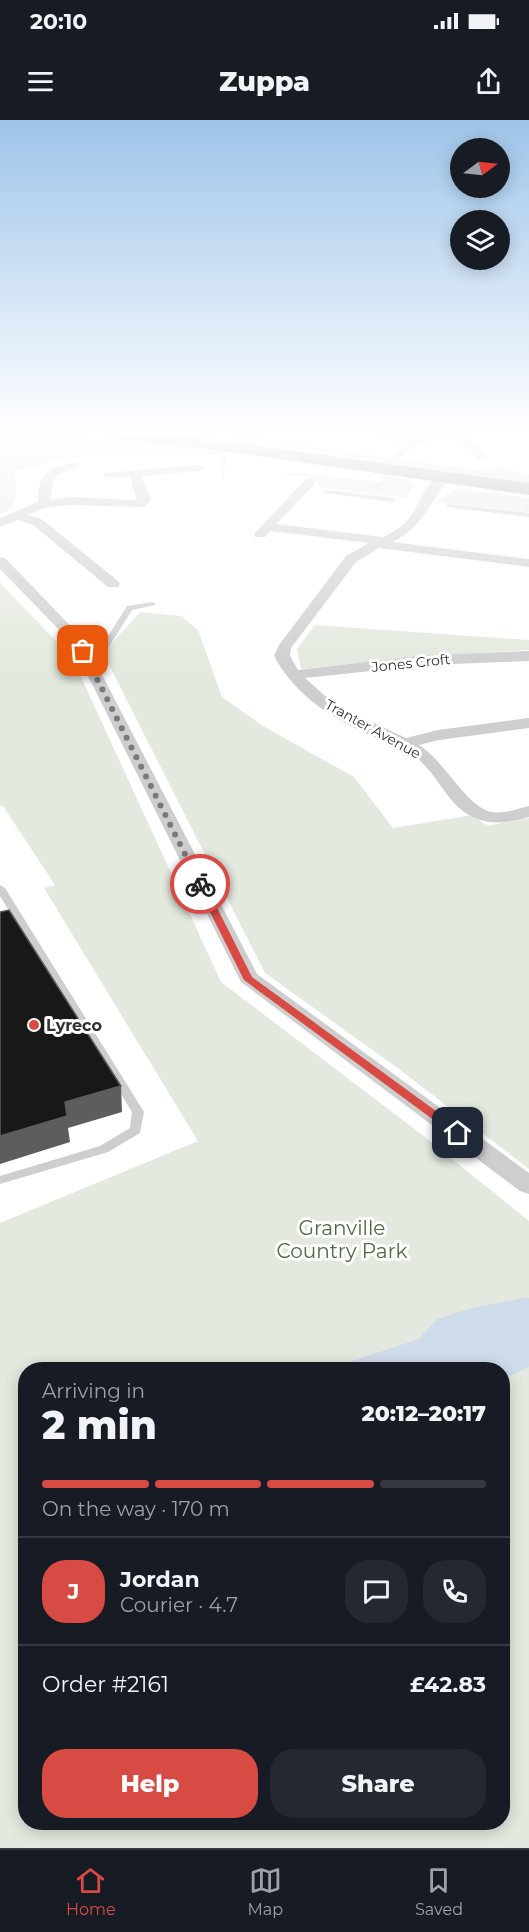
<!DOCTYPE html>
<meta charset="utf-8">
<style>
:root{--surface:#171b24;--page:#242831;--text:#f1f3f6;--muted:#9ea1a6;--line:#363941;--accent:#d74b44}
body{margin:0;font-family:Montserrat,sans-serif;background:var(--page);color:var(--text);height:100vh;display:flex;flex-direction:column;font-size:22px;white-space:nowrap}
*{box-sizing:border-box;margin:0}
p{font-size:20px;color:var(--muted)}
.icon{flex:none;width:33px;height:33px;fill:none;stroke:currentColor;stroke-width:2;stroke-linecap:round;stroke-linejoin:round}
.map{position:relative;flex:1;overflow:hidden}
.details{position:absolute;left:18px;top:1242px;width:492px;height:468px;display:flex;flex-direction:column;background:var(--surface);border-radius:24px;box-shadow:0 3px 15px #0003}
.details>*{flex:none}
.needle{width:39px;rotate:75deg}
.buttons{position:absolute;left:450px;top:18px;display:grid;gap:12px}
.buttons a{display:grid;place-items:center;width:60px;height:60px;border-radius:50%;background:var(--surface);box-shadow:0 3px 15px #0003;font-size:30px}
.pin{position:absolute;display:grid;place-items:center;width:51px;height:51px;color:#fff;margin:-26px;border-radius:12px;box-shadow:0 3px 9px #0006}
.courier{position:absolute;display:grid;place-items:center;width:60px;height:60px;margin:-30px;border:4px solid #d74b44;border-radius:50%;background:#fff;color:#222;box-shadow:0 2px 8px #0007}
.overview em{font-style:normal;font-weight:800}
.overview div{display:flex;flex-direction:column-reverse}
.overview{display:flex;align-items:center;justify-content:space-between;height:102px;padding:0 24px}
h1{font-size:39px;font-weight:800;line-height:45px}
.bar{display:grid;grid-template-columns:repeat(4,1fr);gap:9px 6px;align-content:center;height:72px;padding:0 24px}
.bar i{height:8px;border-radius:4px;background:var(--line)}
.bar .on{background:var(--accent)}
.bar p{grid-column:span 4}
.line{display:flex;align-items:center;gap:15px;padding:0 24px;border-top:2px solid var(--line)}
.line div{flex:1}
.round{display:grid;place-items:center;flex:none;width:63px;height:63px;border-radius:24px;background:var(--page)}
.action{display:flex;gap:12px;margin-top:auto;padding:12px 24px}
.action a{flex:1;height:69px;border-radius:24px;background:var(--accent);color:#fff;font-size:24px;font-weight:800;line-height:69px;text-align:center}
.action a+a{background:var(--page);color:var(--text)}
.status{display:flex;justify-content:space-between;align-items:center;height:42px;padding:0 30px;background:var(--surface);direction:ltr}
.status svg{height:16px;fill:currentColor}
header{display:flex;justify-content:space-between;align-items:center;height:78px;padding:0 24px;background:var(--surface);font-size:27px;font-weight:800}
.dock{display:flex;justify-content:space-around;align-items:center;height:84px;border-top:2px solid var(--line);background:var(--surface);font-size:16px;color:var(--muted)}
.dock a{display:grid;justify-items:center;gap:3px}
.dock .on{color:var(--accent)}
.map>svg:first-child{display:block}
.green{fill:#e3e9de;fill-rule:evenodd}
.water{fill:#cfdcea}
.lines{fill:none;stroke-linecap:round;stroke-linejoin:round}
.service{fill:#cecece;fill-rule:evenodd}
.minor{fill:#cecece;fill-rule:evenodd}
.primary{fill:#a9a9a9;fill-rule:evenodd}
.shaded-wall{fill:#5d5d5d}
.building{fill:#181818;stroke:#5d5d5d;stroke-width:1.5}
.route{fill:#d74b44}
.done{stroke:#797979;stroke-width:6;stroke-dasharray:0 10.8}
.poi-dot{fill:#d74b44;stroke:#fff;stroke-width:2}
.labels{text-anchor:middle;stroke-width:6;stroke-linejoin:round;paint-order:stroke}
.far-street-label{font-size:14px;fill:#313131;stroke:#fff}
.poi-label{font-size:16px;font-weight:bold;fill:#313131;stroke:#fff;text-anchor:start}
.near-park-label{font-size:20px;fill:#506a42;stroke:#fff}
</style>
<div class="status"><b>20:10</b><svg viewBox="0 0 49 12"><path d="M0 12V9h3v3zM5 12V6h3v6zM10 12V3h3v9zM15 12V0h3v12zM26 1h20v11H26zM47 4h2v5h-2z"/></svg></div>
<header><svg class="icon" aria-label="menu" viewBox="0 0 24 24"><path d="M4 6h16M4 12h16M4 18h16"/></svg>Zuppa<svg class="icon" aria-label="share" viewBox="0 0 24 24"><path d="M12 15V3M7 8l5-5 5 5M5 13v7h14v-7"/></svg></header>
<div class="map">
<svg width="529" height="1728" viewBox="0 0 529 1728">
<rect width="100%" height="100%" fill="#fff"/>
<path class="green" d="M0 314 160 322 227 330 223 362 218 335C149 333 80 328 15 352 16 374 21 384 0 395Z
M187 314H265L264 320 488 351 499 346 529 355V363L260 325 261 323Z
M276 353H299L379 362 386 355 406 359 414 364 407 378 320 368 316 361 305 360 307 357Z
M457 368 529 378V392L435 382Z
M0 463 62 527 65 522 221 862 425 1017 529 1101V1728H0V1103L198 1021 44 768 55 765 3 686H0ZM26 1250H502V1702H26Z
M140 492 181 496 198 510 222 577 263 606 354 657 393 708 473 695 487 706 529 698V1049L399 949 265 853 103 533Z
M315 505 529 520V530L442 535 301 549 297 529Z"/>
<path class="water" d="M522 1178H529V1247L503 1259 502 1250 328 1249 419 1219 437 1199 469 1189Z"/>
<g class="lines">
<path class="service" d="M326 370 393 378 396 380 393 382 324 373 323 372Z
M449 384 529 393V397L447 387V385Z
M153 482 155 483V485L132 490 107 530 83 533 79 531 83 529 102 526 127 486Z
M0 765 5 768 144 992 140 1013 108 1032 0 1064V1056L100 1026 130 1008 132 992 0 776Z"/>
<path class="minor" d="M368 314H395L414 318 431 314H462L489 337 483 340 479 339 452 317 418 324 399 338 393 335 405 323Z
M74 342 80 345C73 351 61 351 54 358L50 380 70 377 137 380 130 357H104V353L199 345 205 348 199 351 141 356 151 380 144 387 70 385 44 388 28 395 41 399 49 405 118 461 120 464 118 467H108L33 405 18 400 0 407V398L38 382C38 353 48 348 74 342Z
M445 352 451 356C432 379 421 409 393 422L529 439V447L379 428 356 442 291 528 290 536 298 550 427 535 529 531V541L427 545 305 558 324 575 348 591 406 618 438 610 529 598V608L439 620 419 625C444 640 467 688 492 692 504 694 517 689 529 686V697C511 702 493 706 475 698 448 687 439 656 418 639 404 628 388 623 372 616 332 599 295 575 274 536L279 525 346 436 369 423 270 411 265 417H255L254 414 306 359H314V365L276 404 383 417C393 412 403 407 410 397 420 384 427 358 445 352Z
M0 437 5 438 84 520 257 854 529 1053V1074L520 1071 241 862 71 522 0 449Z"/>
<path class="primary" d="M105 314 194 317 529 363V375L194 327 113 319Z"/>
</g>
<path class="shaded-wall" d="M121 966 122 992 68 1008 70 1022 0 1044V1016L65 982Z"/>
<path class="building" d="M9 790 121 966 65 982 67 996 0 1016V792Z"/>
<linearGradient id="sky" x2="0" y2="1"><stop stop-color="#9ec4e9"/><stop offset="0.56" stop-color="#fff"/><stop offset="1" stop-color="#fff" stop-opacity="0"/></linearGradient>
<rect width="529" height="556" fill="url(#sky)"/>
<path class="route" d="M197 763 205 764 252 857 462 1010V1015H454L244 860 196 764Z"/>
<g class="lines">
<path class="done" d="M83 531 200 764"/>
</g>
<circle class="poi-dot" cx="34" cy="905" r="6"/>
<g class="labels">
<g class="far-street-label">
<text transform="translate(411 543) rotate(-6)" y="5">Jones Croft</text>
<text transform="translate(373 609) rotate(29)" y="5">Tranter Avenue</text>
</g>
<g class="poi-label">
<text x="46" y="911">Lyreco</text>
</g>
<g class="near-park-label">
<text x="342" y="1115">Granville<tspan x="342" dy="23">Country Park</tspan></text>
</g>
</g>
</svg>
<div class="buttons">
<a><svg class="needle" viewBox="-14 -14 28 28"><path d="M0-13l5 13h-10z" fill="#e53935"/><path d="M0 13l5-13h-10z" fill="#9ea1a6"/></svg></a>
<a><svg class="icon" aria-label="layers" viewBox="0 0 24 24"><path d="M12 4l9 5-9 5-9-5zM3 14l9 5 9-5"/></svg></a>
</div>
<div class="pin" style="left:83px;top:531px;background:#ea580c"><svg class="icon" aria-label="bag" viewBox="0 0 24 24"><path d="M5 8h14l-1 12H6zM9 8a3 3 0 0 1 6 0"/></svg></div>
<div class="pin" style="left:458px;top:1013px;background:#1f2937"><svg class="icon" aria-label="home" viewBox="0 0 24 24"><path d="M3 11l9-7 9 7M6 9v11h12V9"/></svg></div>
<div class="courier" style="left:200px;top:764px"><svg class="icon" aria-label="bike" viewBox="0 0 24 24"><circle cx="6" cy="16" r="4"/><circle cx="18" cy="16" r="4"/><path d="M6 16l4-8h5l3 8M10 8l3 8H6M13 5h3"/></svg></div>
<section class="details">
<div class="overview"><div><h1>2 min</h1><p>Arriving in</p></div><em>20:12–20:17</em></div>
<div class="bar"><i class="on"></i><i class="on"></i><i class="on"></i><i></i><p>On the way · 170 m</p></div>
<div class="line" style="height:108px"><b class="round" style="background:var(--accent);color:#fff">J</b><div><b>Jordan</b><p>Courier · 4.7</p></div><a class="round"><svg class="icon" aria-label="chat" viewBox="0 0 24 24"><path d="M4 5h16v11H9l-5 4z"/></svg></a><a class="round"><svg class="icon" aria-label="phone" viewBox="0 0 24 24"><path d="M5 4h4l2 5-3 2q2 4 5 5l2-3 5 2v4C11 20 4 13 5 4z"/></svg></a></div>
<div class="line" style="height:78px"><div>Order #2161</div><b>£42.83</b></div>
<div class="action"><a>Help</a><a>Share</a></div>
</section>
</div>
<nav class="dock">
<a class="on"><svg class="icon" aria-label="home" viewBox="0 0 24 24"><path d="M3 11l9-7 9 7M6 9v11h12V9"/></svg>Home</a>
<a><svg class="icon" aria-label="map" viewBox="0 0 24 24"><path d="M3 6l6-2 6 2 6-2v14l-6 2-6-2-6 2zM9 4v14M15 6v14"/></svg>Map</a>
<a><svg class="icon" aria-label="saved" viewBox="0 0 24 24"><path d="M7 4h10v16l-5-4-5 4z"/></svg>Saved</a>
</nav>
